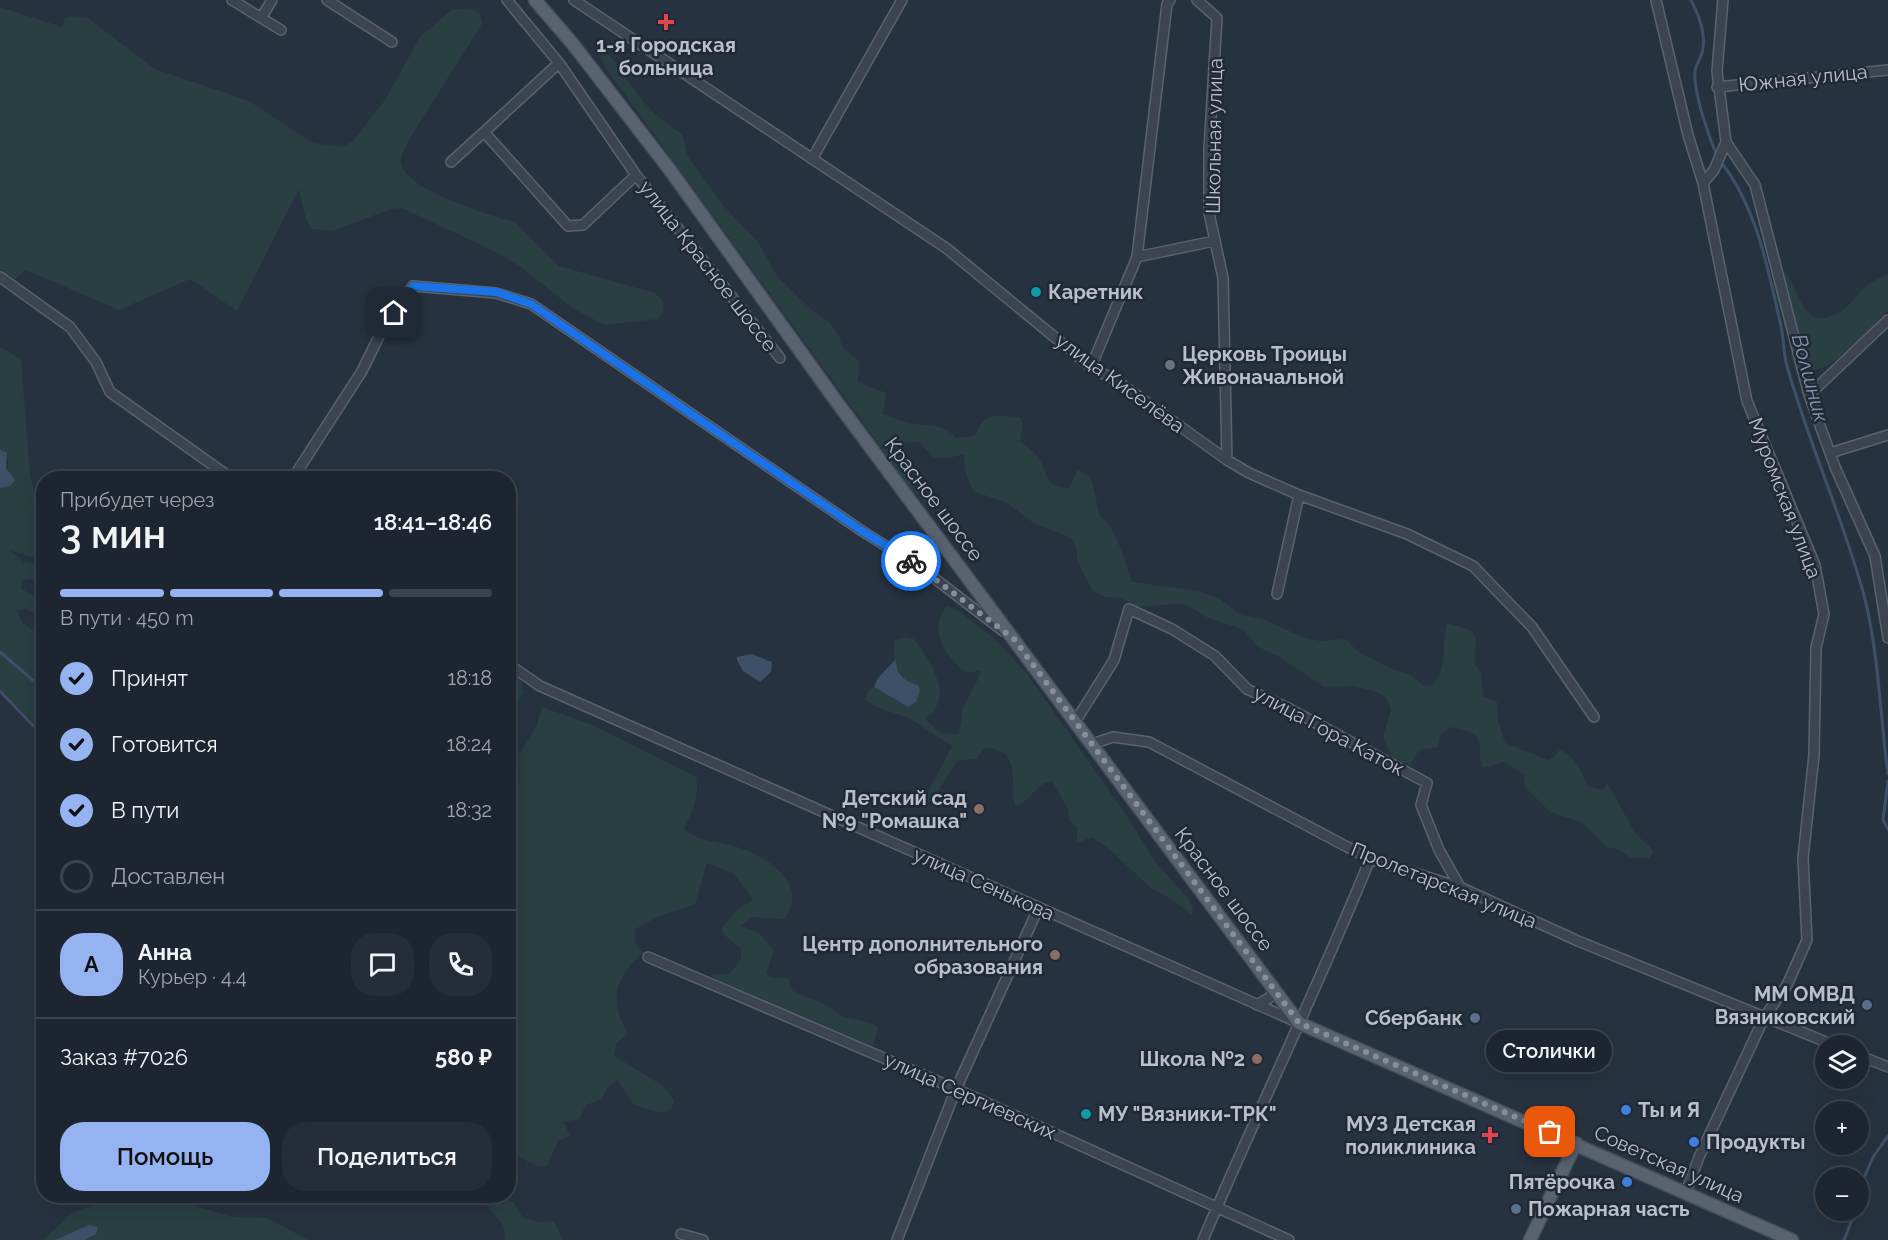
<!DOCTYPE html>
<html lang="ru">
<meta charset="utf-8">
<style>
:root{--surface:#1d2630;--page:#252e38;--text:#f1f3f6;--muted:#a0a5ab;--line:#3b434c;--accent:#95b2f1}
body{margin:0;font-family:Raleway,sans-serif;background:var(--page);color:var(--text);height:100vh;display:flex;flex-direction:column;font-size:22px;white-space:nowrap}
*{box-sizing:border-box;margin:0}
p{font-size:20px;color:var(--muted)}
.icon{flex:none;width:33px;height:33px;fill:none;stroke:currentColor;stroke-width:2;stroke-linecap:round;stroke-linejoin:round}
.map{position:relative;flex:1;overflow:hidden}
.details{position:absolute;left:36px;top:471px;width:480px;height:732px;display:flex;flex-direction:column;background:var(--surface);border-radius:24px;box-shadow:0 6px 24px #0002,0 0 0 2px var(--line)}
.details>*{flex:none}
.buttons{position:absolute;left:1815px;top:1035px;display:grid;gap:12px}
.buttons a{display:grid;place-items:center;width:54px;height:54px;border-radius:50%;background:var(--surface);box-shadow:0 6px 24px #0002,0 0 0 2px var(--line);font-size:30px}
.pin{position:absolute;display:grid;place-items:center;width:51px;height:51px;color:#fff;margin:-26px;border-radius:12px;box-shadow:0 3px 9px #0006}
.courier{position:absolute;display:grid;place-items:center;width:60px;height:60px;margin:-30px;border:4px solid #1a73e8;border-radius:50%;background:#fff;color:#222;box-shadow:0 2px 8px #0007}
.bubble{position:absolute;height:42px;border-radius:21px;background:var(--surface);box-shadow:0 6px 24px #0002,0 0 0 2px var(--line);font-size:20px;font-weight:600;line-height:42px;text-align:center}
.headline em{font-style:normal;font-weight:600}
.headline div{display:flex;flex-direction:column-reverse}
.headline{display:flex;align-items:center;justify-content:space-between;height:102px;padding:0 24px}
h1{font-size:39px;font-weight:600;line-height:45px}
.bar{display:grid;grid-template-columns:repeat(4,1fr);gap:9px 6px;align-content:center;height:72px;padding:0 24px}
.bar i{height:8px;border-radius:4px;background:var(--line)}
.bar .current{background:var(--accent)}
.bar p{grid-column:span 4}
.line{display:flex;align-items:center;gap:15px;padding:0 24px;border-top:2px solid var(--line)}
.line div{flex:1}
.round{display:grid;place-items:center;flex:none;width:63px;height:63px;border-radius:24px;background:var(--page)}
ol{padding:0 24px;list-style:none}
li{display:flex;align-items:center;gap:18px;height:66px}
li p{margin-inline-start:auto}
li .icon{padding:6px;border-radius:50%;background:var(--accent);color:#111;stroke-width:4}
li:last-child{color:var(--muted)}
li i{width:33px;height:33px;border:3px solid var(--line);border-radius:50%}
.action{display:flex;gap:12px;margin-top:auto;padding:12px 24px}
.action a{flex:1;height:69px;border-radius:24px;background:var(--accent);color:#111;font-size:24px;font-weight:600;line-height:69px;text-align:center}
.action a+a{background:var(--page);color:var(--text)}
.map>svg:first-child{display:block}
.green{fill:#293f41}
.water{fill:#3e5068}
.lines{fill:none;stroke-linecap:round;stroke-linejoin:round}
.stream{stroke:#3e5068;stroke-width:3}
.minor-casing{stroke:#59626d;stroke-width:12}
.major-casing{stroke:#454d59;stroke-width:15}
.minor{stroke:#3b4450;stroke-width:9}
.major{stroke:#596370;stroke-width:12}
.done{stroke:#858e9a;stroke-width:6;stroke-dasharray:0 10.8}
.route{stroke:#1a73e8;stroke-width:8}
.health-dot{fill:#e0444e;stroke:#202935;stroke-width:2}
.culture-dot{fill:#0f9aa8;stroke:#202935;stroke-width:2}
.worship-dot{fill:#6b7280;stroke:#202935;stroke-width:2}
.education-dot{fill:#8d6e63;stroke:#202935;stroke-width:2}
.service-dot{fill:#5c6f8a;stroke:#202935;stroke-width:2}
.shop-dot{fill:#3f7fe0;stroke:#202935;stroke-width:2}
.labels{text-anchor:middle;stroke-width:5;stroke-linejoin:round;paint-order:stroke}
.poi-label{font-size:20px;font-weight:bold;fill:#b8bfca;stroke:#202935;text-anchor:end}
.street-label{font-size:20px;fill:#b8bfca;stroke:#202935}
.water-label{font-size:21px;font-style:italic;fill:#8196b1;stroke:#202935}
</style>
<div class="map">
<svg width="1888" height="1240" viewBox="0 0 1888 1240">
<rect width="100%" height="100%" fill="#273240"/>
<path class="green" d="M0 7 62 27 65 18 75 16 88 18 155 69 249 101 313 143 343 147 353 141 385 100 420 37 451 10 471 8 480 14 482 24 408 141C406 147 400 156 401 163 406 190 479 210 502 219L514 221 559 266 655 293 662 300 664 310 658 319 604 325 574 309 522 268 496 252 402 208 391 209 333 231 312 229 306 220 299 189 237 311 190 279 119 310 26 270 15 279 0 271Z
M605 52C615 59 619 67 625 77 641 101 659 120 682 134L687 155 723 205 758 242 777 276 814 312 829 322 839 335 842 347 859 361 858 382 886 393 883 414C894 418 905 423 916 424 933 426 944 424 956 438L975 436C985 410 996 416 1020 417L1023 423 1020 441C1026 446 1034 451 1038 457 1051 477 1041 484 1069 488L1078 469 1091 478 1100 516 1110 526 1121 549 1132 582 1199 591 1221 600 1241 615 1263 619 1305 638 1320 641 1346 639 1357 651 1393 669 1409 674 1423 685 1431 686C1449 670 1441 643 1447 623L1472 631 1476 639 1474 663 1481 673 1483 696 1497 702 1498 721 1505 743 1548 760 1554 758 1559 750C1575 754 1582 774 1589 787L1603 790 1607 784 1609 786 1635 833 1651 848 1653 853 1649 858H1631L1620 850 1607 847 1583 823 1550 812 1524 786 1525 775 1504 762 1484 768C1476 759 1484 742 1475 735 1469 730 1457 729 1450 727L1440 735 1438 747 1419 750 1411 764 1394 761 1383 737 1391 709 1386 698 1377 692 1354 686 1324 687 1278 656 1258 647 1243 629 1208 618 1189 606 1178 604 1135 607 1121 598 1106 597 1093 591 1077 561V549L1071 538 1032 522 1007 503 973 491 965 471 964 454 949 458H934L919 442 897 443C894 463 927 484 931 504L928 506 897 475 883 450 608 71 598 53Z
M1775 268C1798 268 1796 327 1828 317 1846 312 1853 300 1864 288 1870 282 1880 278 1888 274V310C1875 329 1833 370 1810 371L1804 377 1795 371 1792 362 1789 338 1772 282Z
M0 347 21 359 30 476 43 515V561L9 550 24 562 43 564V578L23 580 21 589 43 599V618L25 609 17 611 22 622 43 638V732L0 689V488L10 486 7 453 0 449Z
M946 606 959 611 998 642 1028 675 1127 816 1153 859 1189 900 1193 908 1192 916 1173 900 1152 889 1109 849 1092 837 1077 843V827L1069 820 1068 809 1052 781C1037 782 1031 802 1015 806 1009 783 1023 749 985 748L976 759 957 761 931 802 927 801 929 790 952 746 909 718 879 708 864 700 869 690 874 687 908 707C906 699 907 689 904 682 898 665 891 661 895 640L904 637 914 639C927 657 949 686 935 709 933 713 928 716 925 719L941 733 959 734 963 708 981 673 980 670C976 671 970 673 966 672 961 670 958 665 955 662 939 647 932 626 946 606Z
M508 670 522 682 524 693 517 700 509 698Z
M542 707 590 724 696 777C700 797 692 811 684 829 701 843 717 840 737 847 757 853 784 868 791 889 794 899 791 911 784 919L752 917 741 926 760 934 774 951 766 974 771 978H788L793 991 827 1005 843 1017 872 1023 878 1028 873 1046 715 981 712 974H730L741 959V949L723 934V926L735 912 753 899 733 873 707 863 695 904 655 918 634 930 635 943 643 952C615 978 608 1000 628 1033L616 1044 614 1056 662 1085 674 1100 672 1108 663 1113 634 1105 617 1080 607 1088 602 1099 586 1105 579 1119 564 1122 570 1136 558 1141 547 1166H537L509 1152V801L520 781 519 754 536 727Z
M120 1196H161L233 1217 268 1218 308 1240H43L73 1212Z
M489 1196 514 1202 523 1218 540 1222 554 1221 563 1240H505L504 1227 487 1205Z"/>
<path class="water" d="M0 449 7 453 6 468 15 480 10 486 0 488Z
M752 654 772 662 771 672 760 682 743 671 737 660V657Z
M895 660C899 676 902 680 918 685L920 690 916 702 908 707 874 687 878 678Z
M89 1225 98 1227 96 1234 85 1240H55Z"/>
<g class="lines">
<path class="stream" d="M1691 0C1699 16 1707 35 1702 53 1700 59 1696 65 1695 71 1693 92 1709 137 1717 156
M1721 162C1757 208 1768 269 1781 326 1784 339 1783 353 1787 366 1809 445 1844 520 1865 599 1879 656 1880 716 1888 774
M0 652 44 690
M0 691 44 737
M1888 781 1883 820 1888 829
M1858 1204 1861 1185 1873 1157 1888 1136
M1844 1240 1856 1210"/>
<defs>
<path id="minor" d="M232 0 281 30
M327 0 392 42
M507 0 559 63 636 175 780 358
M574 0 946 248 1091 367 1117 381 1227 460 1249 473 1299 495 1407 534 1473 566 1532 627 1594 717
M1197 0 1217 18 1209 149V213L1223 278 1227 460
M1656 0 1688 135 1703 183 1747 401 1815 565 1824 614 1816 648 1814 755 1803 858 1807 940 1787 985 1764 1018 1699 1157 1686 1192
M1723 0 1717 71 1726 142 1755 185 1809 395 1835 467 1875 556 1888 638
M261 18 272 0
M559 63 484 132 568 226 583 225 636 175
M1717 87 1888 70
M812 159 902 0
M451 162 484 132
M1703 183 1714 170 1726 142
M1137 257 1214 241
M0 277 70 327 96 362 110 392 231 478
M1091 367 1137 257 1167 4 1170 0
M1809 395 1888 320
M1830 453 1888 435
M293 478 362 371 384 326 413 286 496 293 531 304 862 531 921 568 1003 631
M1277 594 1299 495
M508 664 540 686 1299 1023
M1075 722 1114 660 1129 609 1172 629 1215 656 1247 689 1290 709 1427 783 1421 805 1439 850 1460 887
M1092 744 1113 737 1149 742 1370 859 1462 888 1578 941 1836 1046
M648 957 956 1089 1289 1240
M1257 1005 1269 998 1274 989
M1858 1055 1888 1067
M681 1234 703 1240
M897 1240 956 1089 1038 909
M1203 1240C1257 1112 1318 988 1370 859"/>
<path id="major" d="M535 0 572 43 670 170 839 405 1299 1023 1792 1240
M1530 1240 1576 1143"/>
</defs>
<use href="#minor" class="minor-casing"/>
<use href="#major" class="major-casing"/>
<use href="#minor" class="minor"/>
<use href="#major" class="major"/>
</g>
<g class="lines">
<path class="done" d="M911 561 1014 639 1299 1023 1550 1132"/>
<path class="route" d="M394 313 413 286 496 292 531 304 862 531 911 561"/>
</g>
<g class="health-dot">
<path d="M663 13h6v6h6v6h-6v6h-6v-6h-6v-6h6z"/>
<path d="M1487 1126h6v6h6v6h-6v6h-6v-6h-6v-6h6z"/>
</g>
<g class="culture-dot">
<circle cx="1036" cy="292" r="6"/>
<circle cx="1086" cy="1114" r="6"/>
</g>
<circle class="worship-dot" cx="1170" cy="365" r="6"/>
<g class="education-dot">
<circle cx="979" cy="809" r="6"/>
<circle cx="1055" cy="955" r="6"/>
<circle cx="1257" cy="1059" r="6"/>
</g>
<g class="service-dot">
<circle cx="1867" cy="1005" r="6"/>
<circle cx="1475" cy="1018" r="6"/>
<circle cx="1516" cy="1209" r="6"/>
</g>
<g class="shop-dot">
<circle cx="1626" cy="1110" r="6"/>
<circle cx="1694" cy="1142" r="6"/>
<circle cx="1627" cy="1182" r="6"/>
</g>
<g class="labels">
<g class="poi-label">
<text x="666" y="52" text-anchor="middle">1-я Городская<tspan x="666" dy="23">больница</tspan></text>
<text x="1048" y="299" text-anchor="start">Каретник</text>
<text x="1182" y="361" text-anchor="start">Церковь Троицы<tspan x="1182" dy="23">Живоначальной</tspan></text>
<text x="967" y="805">Детский сад<tspan x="967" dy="23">№9 "Ромашка"</tspan></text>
<text x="1043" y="951">Центр дополнительного<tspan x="1043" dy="23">образования</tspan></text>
<text x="1855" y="1001">ММ ОМВД<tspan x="1855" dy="23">Вязниковский</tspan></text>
<text x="1463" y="1025">Сбербанк</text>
<text x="1245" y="1066">Школа №2</text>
<text x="1638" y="1117" text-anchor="start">Ты и Я</text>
<text x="1098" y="1121" text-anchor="start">МУ "Вязники-ТРК"</text>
<text x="1476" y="1131">МУЗ Детская<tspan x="1476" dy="23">поликлиника</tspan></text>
<text x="1706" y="1149" text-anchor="start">Продукты</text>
<text x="1615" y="1189">Пятёрочка</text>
<text x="1528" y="1216" text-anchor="start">Пожарная часть</text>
</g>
<g class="street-label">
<text transform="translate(1803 78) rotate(-6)" y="7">Южная улица</text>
<text transform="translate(1214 136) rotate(-89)" y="7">Школьная улица</text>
<text transform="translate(708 266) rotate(52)" y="7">улица Красное шоссе</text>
<text transform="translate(1120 383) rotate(36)" y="7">улица Киселёва</text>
<text transform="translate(1785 498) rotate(69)" y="7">Муромская улица</text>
<text transform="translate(934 499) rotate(53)" y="7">Красное шоссе</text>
<text transform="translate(1329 731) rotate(28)" y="7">улица Гора Каток</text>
<text transform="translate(984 884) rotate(24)" y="7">улица Сенькова</text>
<text transform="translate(1444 885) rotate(22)" y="7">Пролетарская улица</text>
<text transform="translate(1224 889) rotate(53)" y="7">Красное шоссе</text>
<text transform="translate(970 1096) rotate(24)" y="7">улица Сергиевских</text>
<text transform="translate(1669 1164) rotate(24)" y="7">Советская улица</text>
</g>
<g class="water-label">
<text transform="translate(1810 378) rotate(75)" y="7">Волшник</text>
</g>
</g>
</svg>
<div class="buttons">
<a><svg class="icon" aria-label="layers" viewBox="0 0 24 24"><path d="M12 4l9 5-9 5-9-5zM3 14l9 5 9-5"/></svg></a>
<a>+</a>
<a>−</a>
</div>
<div class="pin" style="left:1550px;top:1132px;background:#ea580c"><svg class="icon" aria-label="bag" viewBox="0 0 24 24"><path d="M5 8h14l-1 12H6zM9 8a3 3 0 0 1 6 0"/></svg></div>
<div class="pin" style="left:394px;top:313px;background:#1f2937"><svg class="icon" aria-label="home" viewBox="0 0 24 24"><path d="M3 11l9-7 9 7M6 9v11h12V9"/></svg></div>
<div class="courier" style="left:911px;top:561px"><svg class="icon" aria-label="bike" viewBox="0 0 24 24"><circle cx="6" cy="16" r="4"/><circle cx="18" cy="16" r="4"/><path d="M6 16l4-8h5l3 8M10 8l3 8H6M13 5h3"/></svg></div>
<div class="bubble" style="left:1486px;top:1030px;width:126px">Столички</div>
<section class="details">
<div class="headline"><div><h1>3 мин</h1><p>Прибудет через</p></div><em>18:41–18:46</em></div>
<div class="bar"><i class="current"></i><i class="current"></i><i class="current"></i><i></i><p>В пути · 450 m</p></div>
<ol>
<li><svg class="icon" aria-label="check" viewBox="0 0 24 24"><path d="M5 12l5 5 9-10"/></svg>Принят<p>18:18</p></li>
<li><svg class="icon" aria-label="check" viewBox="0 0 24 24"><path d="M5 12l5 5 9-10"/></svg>Готовится<p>18:24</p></li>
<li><svg class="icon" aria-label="check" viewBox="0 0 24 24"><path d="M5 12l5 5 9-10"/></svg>В пути<p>18:32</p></li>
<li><i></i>Доставлен</li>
</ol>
<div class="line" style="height:108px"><b class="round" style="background:var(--accent);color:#111">А</b><div><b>Анна</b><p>Курьер · 4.4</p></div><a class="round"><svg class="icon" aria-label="chat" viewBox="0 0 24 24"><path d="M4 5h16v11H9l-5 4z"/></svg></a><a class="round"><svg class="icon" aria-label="phone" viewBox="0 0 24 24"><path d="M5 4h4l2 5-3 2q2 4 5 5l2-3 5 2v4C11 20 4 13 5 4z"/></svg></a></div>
<div class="line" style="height:78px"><div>Заказ #7026</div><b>580 ₽</b></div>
<div class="action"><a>Помощь</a><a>Поделиться</a></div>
</section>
</div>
